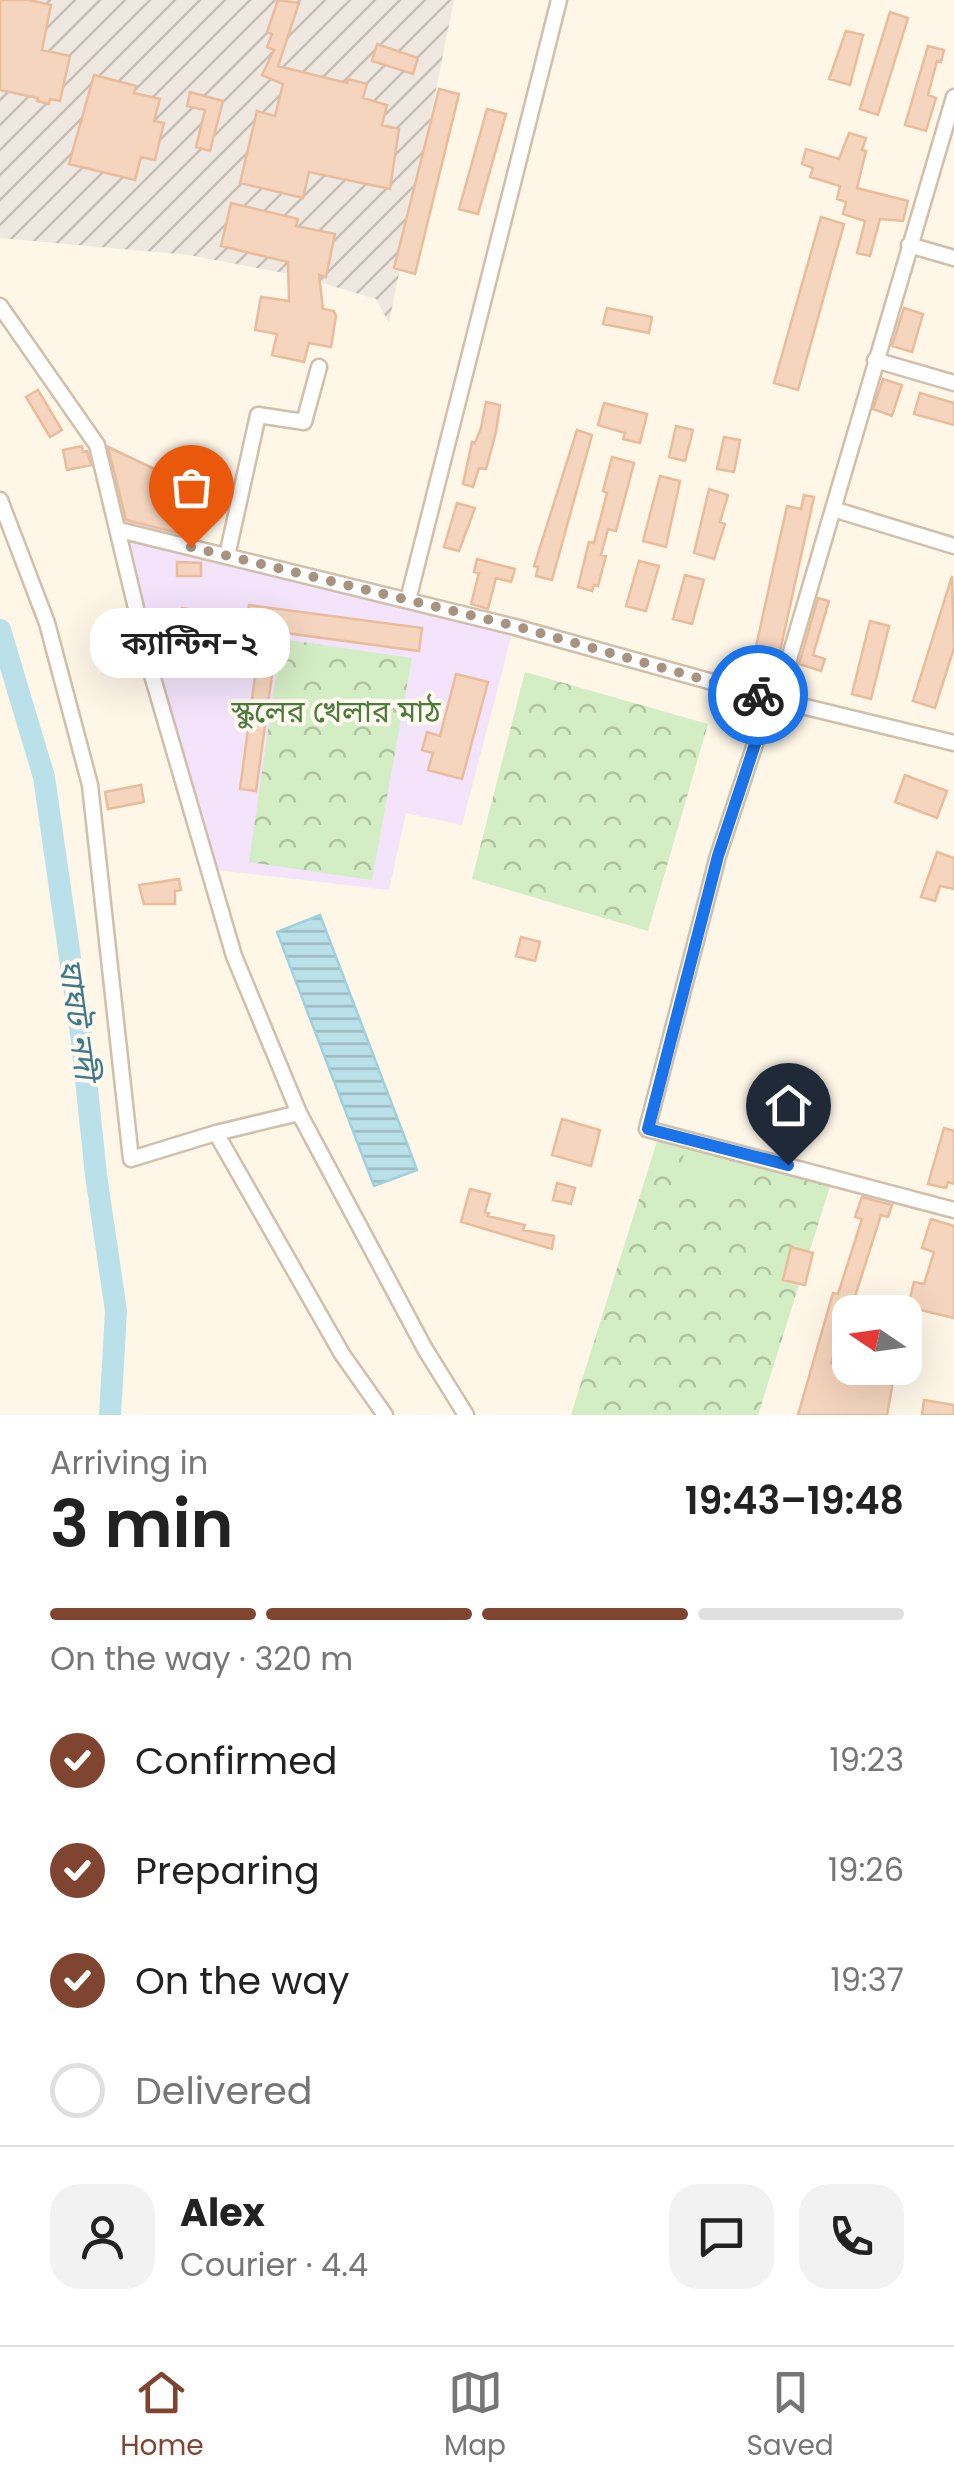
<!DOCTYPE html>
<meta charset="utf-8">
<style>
:root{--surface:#fff;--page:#f2f2f2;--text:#222;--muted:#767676;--line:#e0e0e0;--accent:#7f4531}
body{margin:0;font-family:Poppins,"Noto Sans Bengali",sans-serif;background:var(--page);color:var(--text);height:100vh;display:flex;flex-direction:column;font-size:38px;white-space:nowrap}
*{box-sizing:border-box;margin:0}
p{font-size:32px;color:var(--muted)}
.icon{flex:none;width:55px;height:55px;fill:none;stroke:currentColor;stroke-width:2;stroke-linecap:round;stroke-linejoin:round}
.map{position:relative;height:1415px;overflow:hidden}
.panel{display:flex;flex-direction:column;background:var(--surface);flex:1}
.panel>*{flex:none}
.needle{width:65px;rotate:283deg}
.buttons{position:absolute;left:832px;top:1295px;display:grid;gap:20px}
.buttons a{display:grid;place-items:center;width:90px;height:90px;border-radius:20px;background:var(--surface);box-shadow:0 10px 40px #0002;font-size:50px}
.pin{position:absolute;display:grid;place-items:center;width:85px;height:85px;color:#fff;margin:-102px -42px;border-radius:50% 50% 50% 0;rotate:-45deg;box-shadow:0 0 10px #0007}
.pin .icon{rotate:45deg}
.courier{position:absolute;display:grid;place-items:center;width:100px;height:100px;margin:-50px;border:8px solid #1a73e8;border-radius:50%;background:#fff;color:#222;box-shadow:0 2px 12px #0007}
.bubble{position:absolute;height:70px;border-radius:30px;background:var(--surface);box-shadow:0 10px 40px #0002;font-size:32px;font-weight:600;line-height:70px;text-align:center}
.head em{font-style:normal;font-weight:600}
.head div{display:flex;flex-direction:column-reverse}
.head{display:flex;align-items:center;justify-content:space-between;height:170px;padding:0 50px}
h1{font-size:65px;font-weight:600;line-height:75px}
.bar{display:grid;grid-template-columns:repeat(4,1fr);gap:15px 10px;align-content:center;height:120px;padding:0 50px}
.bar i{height:12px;border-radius:8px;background:var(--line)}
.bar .active{background:var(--accent)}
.bar p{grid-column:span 4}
.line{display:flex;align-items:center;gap:25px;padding:0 50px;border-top:2px solid var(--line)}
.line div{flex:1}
.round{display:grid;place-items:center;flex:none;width:105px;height:105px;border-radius:30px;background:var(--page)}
ol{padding:0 50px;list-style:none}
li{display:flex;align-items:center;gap:30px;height:110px}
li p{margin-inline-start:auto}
li .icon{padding:10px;border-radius:50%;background:var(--accent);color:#fff;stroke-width:4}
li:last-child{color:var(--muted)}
li i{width:55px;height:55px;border:5px solid var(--line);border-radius:50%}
.tab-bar{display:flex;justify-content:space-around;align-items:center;height:140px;border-top:2px solid var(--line);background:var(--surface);font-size:28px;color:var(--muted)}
.tab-bar a{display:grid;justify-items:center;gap:5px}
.tab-bar .active{color:var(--accent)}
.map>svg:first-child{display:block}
.industrial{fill:url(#industrial-furrows)}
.education{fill:#f3e4fb}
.park{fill:url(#park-crowns)}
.pitch{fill:#d3edc4}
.water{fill:url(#water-rules);stroke:#9fd1dc;stroke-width:2.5}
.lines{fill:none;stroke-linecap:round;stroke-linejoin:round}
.river{stroke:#bae1ea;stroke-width:22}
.building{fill:#f5d5bd;stroke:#e9bc9c;stroke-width:2.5}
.minor-casing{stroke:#d1beab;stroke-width:19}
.minor{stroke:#fff;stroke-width:14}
.done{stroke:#a89280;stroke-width:10;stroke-dasharray:0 18}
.route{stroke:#1a73e8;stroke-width:12}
.labels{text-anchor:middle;stroke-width:8;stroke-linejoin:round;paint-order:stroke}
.park-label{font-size:30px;fill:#4d7a3d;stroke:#fff9ef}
.water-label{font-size:32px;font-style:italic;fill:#3e7987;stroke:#fff9ef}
</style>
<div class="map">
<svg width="954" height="1415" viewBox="0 0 954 1415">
<defs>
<pattern id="industrial-furrows" width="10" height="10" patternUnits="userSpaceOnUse" patternTransform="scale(2.5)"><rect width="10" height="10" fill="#eee8e1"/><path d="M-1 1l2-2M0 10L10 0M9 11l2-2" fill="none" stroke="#c6bfb8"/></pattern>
<pattern id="park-crowns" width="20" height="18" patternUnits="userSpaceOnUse" patternTransform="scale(2.5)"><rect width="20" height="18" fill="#d3edc4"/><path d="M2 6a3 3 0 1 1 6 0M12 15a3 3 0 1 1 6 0" fill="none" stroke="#b0c3a1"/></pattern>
<pattern id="water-rules" width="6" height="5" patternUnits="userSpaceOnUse" patternTransform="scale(2.5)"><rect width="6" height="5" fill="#bae1ea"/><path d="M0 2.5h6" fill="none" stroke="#9cbac0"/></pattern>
</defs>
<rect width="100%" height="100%" fill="#fef6e7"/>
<path class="industrial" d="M0 0H454L389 323 376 299 295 275 189 255 0 238Z"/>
<path class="education" d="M98 445 109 446 195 487 180 543 514 626 462 825 406 813 389 890 210 869Z"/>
<path class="park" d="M281 639 412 658 372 880 249 862Z
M525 672 708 724 648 931 472 879Z
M658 1138 832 1180 758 1415H571Z"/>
<path class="pitch" d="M686 1148 739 1164 730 1195 677 1178Z"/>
<path class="water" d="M320 915 417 1170 374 1186 277 932Z"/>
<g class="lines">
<path class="river" d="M0 630 44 777 82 1041 96 1175 116 1311 110 1415"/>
</g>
<path class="building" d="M0 0H29L51 5 42 50 70 56 60 101 50 99 49 104 37 101 38 98 0 90Z
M278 0 299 3 278 66 347 83 348 79 367 84 363 98 387 105 382 125 399 129 390 189 309 172 303 198 240 183 257 111 275 116 283 84 262 75 274 50 267 47 272 34 267 32Z
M890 12 908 18 878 115 860 109Z
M846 31 863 35 850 85 829 79Z
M377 44 418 58 413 74 372 61Z
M928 46 944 50 941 62 937 61 928 95 936 98 926 131 905 125Z
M94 75 136 86 134 93 160 99 154 121 164 123 155 160 141 157 135 180 69 164Z
M439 89 459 94 415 274 394 268Z
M190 92 223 101 210 151 196 147 205 110 187 106Z
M487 109 506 114 478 214 459 209Z
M849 133 866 138 862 150 866 151 857 188 908 201 903 221 880 219 870 256 857 253 865 221 843 214 846 202 837 199 840 186 810 177 813 168 802 164 806 149 839 159Z
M231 203 298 219 296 226 335 234 326 277 319 275 323 309 334 311 336 316 331 347 309 343 304 362 272 355 277 334 255 330 261 297 289 301 288 262 221 246Z
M821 217 844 224 798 390 774 383Z
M607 308 652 317 649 333 603 324Z
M904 308 923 314 912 352 892 346Z
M883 379 902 385 892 416 873 409Z
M38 390 62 430 50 437 26 397Z
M920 393 954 403V425L914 414Z
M486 402 500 405 496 432 486 469 479 468 473 487 463 484 472 442 475 443 481 428Z
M604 403 647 414 640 443 623 439 625 433 598 425Z
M676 426 693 430 685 461 669 457Z
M577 430 592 435 552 580 536 576 538 567 534 566Z
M724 437 740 440 734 472 717 469Z
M82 446 83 452 87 451 91 465 67 470 63 450Z
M108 447 195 488 182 534 126 520Z
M612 457 634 463 616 531 608 529 601 555 606 556 598 586 594 585 592 591 578 587 589 542 594 543 607 493 603 491Z
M660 476 680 481 666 547 643 541Z
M709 489 728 495 720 522 725 524 714 559 694 553Z
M804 495 814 497 779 656 755 651 787 506 801 509Z
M457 503 475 508 459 551 444 547Z
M477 559 515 569 511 582 496 578 488 609 471 604 479 573 474 572Z
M639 561 659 566 646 611 626 606Z
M177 562 201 563V576H177Z
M685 575 704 580 692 624 673 619Z
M952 576 954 648 935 708 913 701Z
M818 598 829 601 813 655 825 659 821 671 799 664Z
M249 605 422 628 419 651 278 632 256 791 240 789 259 647 244 645 246 631 219 628 220 616 247 618Z
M182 608 201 611 199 629 179 626Z
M870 621 889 626 871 699 852 694Z
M456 674 488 682 462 779 428 770 433 753 422 750 427 732 440 736Z
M905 775 947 791 937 818 895 802Z
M141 785 144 802 108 809 105 792Z
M937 852 954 858V889L940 886 935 901 921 897Z
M179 879 181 890 175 891V904H144L139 885Z
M521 937 540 942 535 961 516 956Z
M562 1119 600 1130 591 1166 552 1155Z
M944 1128 954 1131V1184L948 1182 946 1188 928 1184Z
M557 1183 575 1188 571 1204 553 1200Z
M470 1189 490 1194 485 1212 489 1213 488 1216 525 1225 523 1230 554 1236 552 1249 461 1222Z
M862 1197 892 1205 888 1217 881 1215 850 1312V1327L842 1324 831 1363 894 1376 887 1415H798L833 1293 838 1294 862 1219 855 1217Z
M931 1219 954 1226V1318L908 1307 914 1282 924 1284 934 1252 922 1248Z
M791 1247 813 1253 805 1285 783 1280Z
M924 1400 954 1405V1415H922Z"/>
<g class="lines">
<defs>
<path id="minor" d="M954 97 777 700 763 720 718 856 647 1129 954 1210
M909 245 954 258
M0 306 97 445 152 675 234 956 299 1113 425 1349 466 1415
M875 360 954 383
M0 500 47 623 90 785 131 1159 216 1133 342 1354 385 1415
M833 509 954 546
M119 530 515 627 777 700 954 743
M227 556 258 415 304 422 319 367
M408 600 559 0
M216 1133 299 1113"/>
</defs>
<use href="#minor" class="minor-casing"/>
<use href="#minor" class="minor"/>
</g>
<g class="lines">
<path class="done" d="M191 547 515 626 758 695"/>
<path class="route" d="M758 695 777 700 763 720 718 856 648 1129 788 1165"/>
</g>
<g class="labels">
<g class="park-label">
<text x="336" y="722">স্কুলের খেলার মাঠ</text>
</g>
<g class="water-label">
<text transform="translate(78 1019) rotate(82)" y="11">ঘাঘট নদী</text>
</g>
</g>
</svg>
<div class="buttons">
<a><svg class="needle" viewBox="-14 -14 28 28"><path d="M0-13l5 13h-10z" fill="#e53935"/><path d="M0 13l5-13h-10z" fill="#767676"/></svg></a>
</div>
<div class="pin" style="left:191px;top:547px;background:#ea580c"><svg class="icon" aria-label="bag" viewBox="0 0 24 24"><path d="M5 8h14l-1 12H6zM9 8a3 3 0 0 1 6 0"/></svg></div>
<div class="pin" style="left:788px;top:1165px;background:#1f2937"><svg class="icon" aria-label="home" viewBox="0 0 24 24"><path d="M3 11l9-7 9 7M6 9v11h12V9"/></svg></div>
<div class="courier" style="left:758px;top:695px"><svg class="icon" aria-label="bike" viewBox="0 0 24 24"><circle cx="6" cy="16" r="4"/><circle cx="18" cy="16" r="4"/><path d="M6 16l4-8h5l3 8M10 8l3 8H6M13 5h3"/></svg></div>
<div class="bubble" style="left:90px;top:608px;width:200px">ক্যান্টিন-২</div>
</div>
<section class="panel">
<div class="head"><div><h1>3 min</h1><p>Arriving in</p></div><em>19:43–19:48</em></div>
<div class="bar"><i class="active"></i><i class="active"></i><i class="active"></i><i></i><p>On the way · 320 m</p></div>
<ol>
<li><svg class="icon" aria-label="check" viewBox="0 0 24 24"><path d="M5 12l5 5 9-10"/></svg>Confirmed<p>19:23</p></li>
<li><svg class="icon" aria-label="check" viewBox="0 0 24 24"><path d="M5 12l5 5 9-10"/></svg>Preparing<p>19:26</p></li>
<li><svg class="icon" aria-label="check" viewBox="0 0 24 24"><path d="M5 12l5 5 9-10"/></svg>On the way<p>19:37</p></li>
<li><i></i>Delivered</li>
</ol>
<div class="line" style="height:180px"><a class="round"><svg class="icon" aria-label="person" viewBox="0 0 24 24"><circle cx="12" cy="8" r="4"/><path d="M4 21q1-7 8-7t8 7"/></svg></a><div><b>Alex</b><p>Courier · 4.4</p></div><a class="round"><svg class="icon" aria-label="chat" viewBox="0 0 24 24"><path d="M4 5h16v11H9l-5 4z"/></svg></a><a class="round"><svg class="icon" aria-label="phone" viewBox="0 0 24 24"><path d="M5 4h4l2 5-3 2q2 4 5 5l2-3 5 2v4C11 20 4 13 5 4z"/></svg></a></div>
</section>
<nav class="tab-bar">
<a class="active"><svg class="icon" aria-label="home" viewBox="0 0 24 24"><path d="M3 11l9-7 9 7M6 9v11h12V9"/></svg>Home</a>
<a><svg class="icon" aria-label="map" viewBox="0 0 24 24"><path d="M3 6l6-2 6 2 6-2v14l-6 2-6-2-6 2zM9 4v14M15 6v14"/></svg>Map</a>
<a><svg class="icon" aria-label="saved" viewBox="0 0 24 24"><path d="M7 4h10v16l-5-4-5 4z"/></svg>Saved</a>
</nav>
